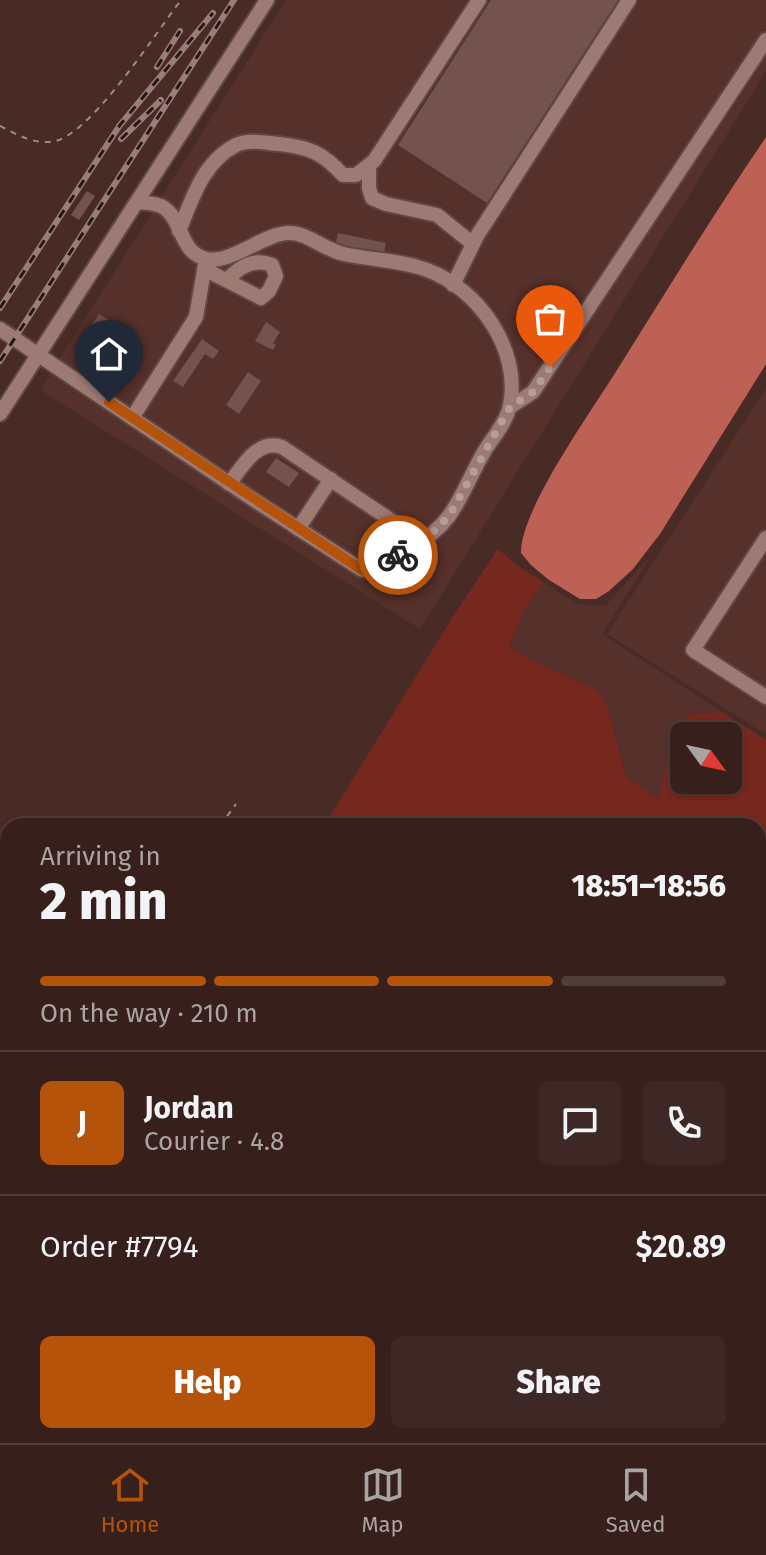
<!DOCTYPE html>
<meta charset="utf-8">
<style>
:root{--surface:#37201c;--page:#3e2825;--text:#f1f3f6;--muted:#aaa3a3;--line:#513e3b;--accent:#b45309}
body{margin:0;font-family:"Fira Sans",sans-serif;background:var(--page);color:var(--text);height:100vh;display:flex;flex-direction:column;font-size:30px;white-space:nowrap}
*{box-sizing:border-box;margin:0}
p{font-size:26px;color:var(--muted)}
.icon{flex:none;width:44px;height:44px;fill:none;stroke:currentColor;stroke-width:2;stroke-linecap:round;stroke-linejoin:round}
.map{position:relative;flex:1;overflow:hidden}
.sheet{position:absolute;left:0px;top:818px;width:766px;height:626px;display:flex;flex-direction:column;background:var(--surface);border-radius:24px 24px 0 0;box-shadow:0 2px 6px #0004,0 0 0 2px var(--line)}
.sheet>*{flex:none}
.needle{width:52px;rotate:123deg}
.controls{position:absolute;left:670px;top:722px;display:grid;gap:16px}
.controls a{display:grid;place-items:center;width:72px;height:72px;border-radius:12px;background:var(--surface);box-shadow:0 2px 6px #0004,0 0 0 2px var(--line);font-size:40px}
.pin{position:absolute;display:grid;place-items:center;width:68px;height:68px;color:#fff;margin:-82px -34px;border-radius:50% 50% 50% 0;rotate:-45deg;box-shadow:0 0 8px #0007}
.pin .icon{rotate:45deg}
.courier{position:absolute;display:grid;place-items:center;width:80px;height:80px;margin:-40px;border:6px solid #b45309;border-radius:50%;background:#fff;color:#222;box-shadow:0 2px 10px #0007}
.head em{font-style:normal;font-weight:800}
.head div{display:flex;flex-direction:column-reverse}
.head{display:flex;align-items:center;justify-content:space-between;height:136px;padding:0 40px}
h1{font-size:52px;font-weight:800;line-height:60px}
.bar{display:grid;grid-template-columns:repeat(4,1fr);gap:12px 8px;align-content:center;height:96px;padding:0 40px}
.bar i{height:10px;border-radius:6px;background:var(--line)}
.bar .current{background:var(--accent)}
.bar p{grid-column:span 4}
.line{display:flex;align-items:center;gap:20px;padding:0 40px;border-top:2px solid var(--line)}
.line div{flex:1}
.round{display:grid;place-items:center;flex:none;width:84px;height:84px;border-radius:12px;background:var(--page)}
.action{display:flex;gap:16px;margin-top:auto;padding:16px 40px}
.action a{flex:1;height:92px;border-radius:12px;background:var(--accent);color:#fff;font-size:32px;font-weight:800;line-height:92px;text-align:center}
.action a+a{background:var(--page);color:var(--text)}
.dock{display:flex;justify-content:space-around;align-items:center;height:112px;border-top:2px solid var(--line);background:var(--surface);font-size:22px;color:var(--muted)}
.dock a{display:grid;justify-items:center;gap:4px}
.dock .current{color:var(--accent)}
.map>svg:first-child{display:block}
.built{fill:#56302a}
.green{fill:#76281e;fill-rule:evenodd}
.water{fill:#bc6153}
.building{fill:#74524d}
.lines{fill:none;stroke-linecap:round;stroke-linejoin:round}
.minor-casing{stroke:#604743;stroke-width:18}
.path{stroke:#a18984;stroke-width:2;stroke-dasharray:6 6;stroke-linecap:butt}
.minor{stroke:#9e7a74;stroke-width:14}
.rail-casing{stroke:#977e79;stroke-width:6}
.rail{stroke:#261816;stroke-width:3;stroke-dasharray:9;stroke-linecap:butt}
.done{stroke:#b59d99;stroke-width:8;stroke-dasharray:0 14.4}
.route{stroke:#b45309;stroke-width:10}
</style>
<div class="map">
<svg width="766" height="1443" viewBox="0 0 766 1443">
<rect width="100%" height="100%" fill="#492b26"/>
<path class="built" d="M286 0H766V71L420 629 40 390Z
M766 389V734L607 634Z
M654 552 602 634 722 712 691 714 659 798 627 778 607 706 598 690 529 659 509 646 523 613 543 582 578 604 605 606Z
M758 889 766 892V956L758 946Z"/>
<path class="green" d="M498 549 514 563 543 582 523 613 509 646 529 659 598 690 607 706 627 778 659 798 671 734 691 714 722 712 766 740V892L758 889V826H324L452 618ZM728 736V780H684V736Z
M758 946 766 956V1340L758 1352Z
M0 1332 8 1341V1436H89L95 1443H0Z
M104 1436H705L700 1443H110Z"/>
<path class="water" d="M766 137V364L660 534 633 569 609 591 596 599H580L549 580 531 565 521 553C520 510 593 409 617 370 666 292 714 213 766 137Z"/>
<path class="building" d="M491 0H618L487 203 398 145Z
M87 191 95 196 79 220 71 215Z
M338 233 386 243 383 258 335 248Z
M99 314 128 332 119 346 90 328Z
M266 322 280 332 273 343 276 345 273 350 255 341Z
M202 339 219 351 213 359 205 354 183 387 173 381Z
M248 372 261 381 239 414 226 405Z
M276 458 299 473 289 487 266 472Z"/>
<g class="lines">
<defs>
<path id="minor" d="M369 165V188L372 198 386 204 437 215 473 244
M179 231C192 199 203 162 236 145 249 139 265 143 279 144 309 147 323 153 343 175H356L374 161 479 0
M204 269 261 298 269 291 276 276 272 265C255 258 240 266 228 279
M453 285 477 236 629 0
M0 329 248 496 362 570C392 559 429 543 449 516 464 495 473 469 487 447 496 434 507 420 510 405 521 350 479 289 427 270 401 260 371 260 344 254 324 250 307 232 288 233 263 234 231 264 207 259 178 253 184 218 161 206 154 203 145 203 137 202
M510 407 533 392 766 40
M0 414 267 0
M132 418 196 317 206 259
M229 484C242 467 258 438 282 447L392 521 401 535V553
M298 529 331 479
M766 538 693 650 766 697
M758 1281 766 1278
M0 1324 8 1332
M758 1364 766 1352
M96 1436 102 1443
M640 1443 644 1436
M708 1443 712 1436"/>
</defs>
<use href="#minor" class="minor-casing"/>
<path class="path" d="M0 126C18 135 38 147 59 140 97 125 155 34 181 0
M220 826 236 804
M0 850 8 852"/>
<use href="#minor" class="minor"/>
<defs>
<path id="rail" d="M157 67 180 31
M121 139 161 100
M0 308 120 125 213 13
M0 361 234 0
M758 1431 766 1418
M742 1443 746 1436"/>
</defs>
<use href="#rail" class="rail-casing"/>
<use href="#rail" class="rail"/>
</g>
<g class="lines">
<path class="done" d="M398 555 430 535 449 516 510 407 533 392 550 367"/>
<path class="route" d="M109 402 362 570 398 555"/>
</g>
</svg>
<div class="controls">
<a><svg class="needle" viewBox="-14 -14 28 28"><path d="M0-13l5 13h-10z" fill="#e53935"/><path d="M0 13l5-13h-10z" fill="#aaa3a3"/></svg></a>
</div>
<div class="pin" style="left:550px;top:367px;background:#ea580c"><svg class="icon" aria-label="bag" viewBox="0 0 24 24"><path d="M5 8h14l-1 12H6zM9 8a3 3 0 0 1 6 0"/></svg></div>
<div class="pin" style="left:109px;top:402px;background:#1f2937"><svg class="icon" aria-label="home" viewBox="0 0 24 24"><path d="M3 11l9-7 9 7M6 9v11h12V9"/></svg></div>
<div class="courier" style="left:398px;top:555px"><svg class="icon" aria-label="bike" viewBox="0 0 24 24"><circle cx="6" cy="16" r="4"/><circle cx="18" cy="16" r="4"/><path d="M6 16l4-8h5l3 8M10 8l3 8H6M13 5h3"/></svg></div>
<section class="sheet">
<div class="head"><div><h1>2 min</h1><p>Arriving in</p></div><em>18:51–18:56</em></div>
<div class="bar"><i class="current"></i><i class="current"></i><i class="current"></i><i></i><p>On the way · 210 m</p></div>
<div class="line" style="height:144px"><b class="round" style="background:var(--accent);color:#fff">J</b><div><b>Jordan</b><p>Courier · 4.8</p></div><a class="round"><svg class="icon" aria-label="chat" viewBox="0 0 24 24"><path d="M4 5h16v11H9l-5 4z"/></svg></a><a class="round"><svg class="icon" aria-label="phone" viewBox="0 0 24 24"><path d="M5 4h4l2 5-3 2q2 4 5 5l2-3 5 2v4C11 20 4 13 5 4z"/></svg></a></div>
<div class="line" style="height:104px"><div>Order #7794</div><b>$20.89</b></div>
<div class="action"><a>Help</a><a>Share</a></div>
</section>
</div>
<nav class="dock">
<a class="current"><svg class="icon" aria-label="home" viewBox="0 0 24 24"><path d="M3 11l9-7 9 7M6 9v11h12V9"/></svg>Home</a>
<a><svg class="icon" aria-label="map" viewBox="0 0 24 24"><path d="M3 6l6-2 6 2 6-2v14l-6 2-6-2-6 2zM9 4v14M15 6v14"/></svg>Map</a>
<a><svg class="icon" aria-label="saved" viewBox="0 0 24 24"><path d="M7 4h10v16l-5-4-5 4z"/></svg>Saved</a>
</nav>
